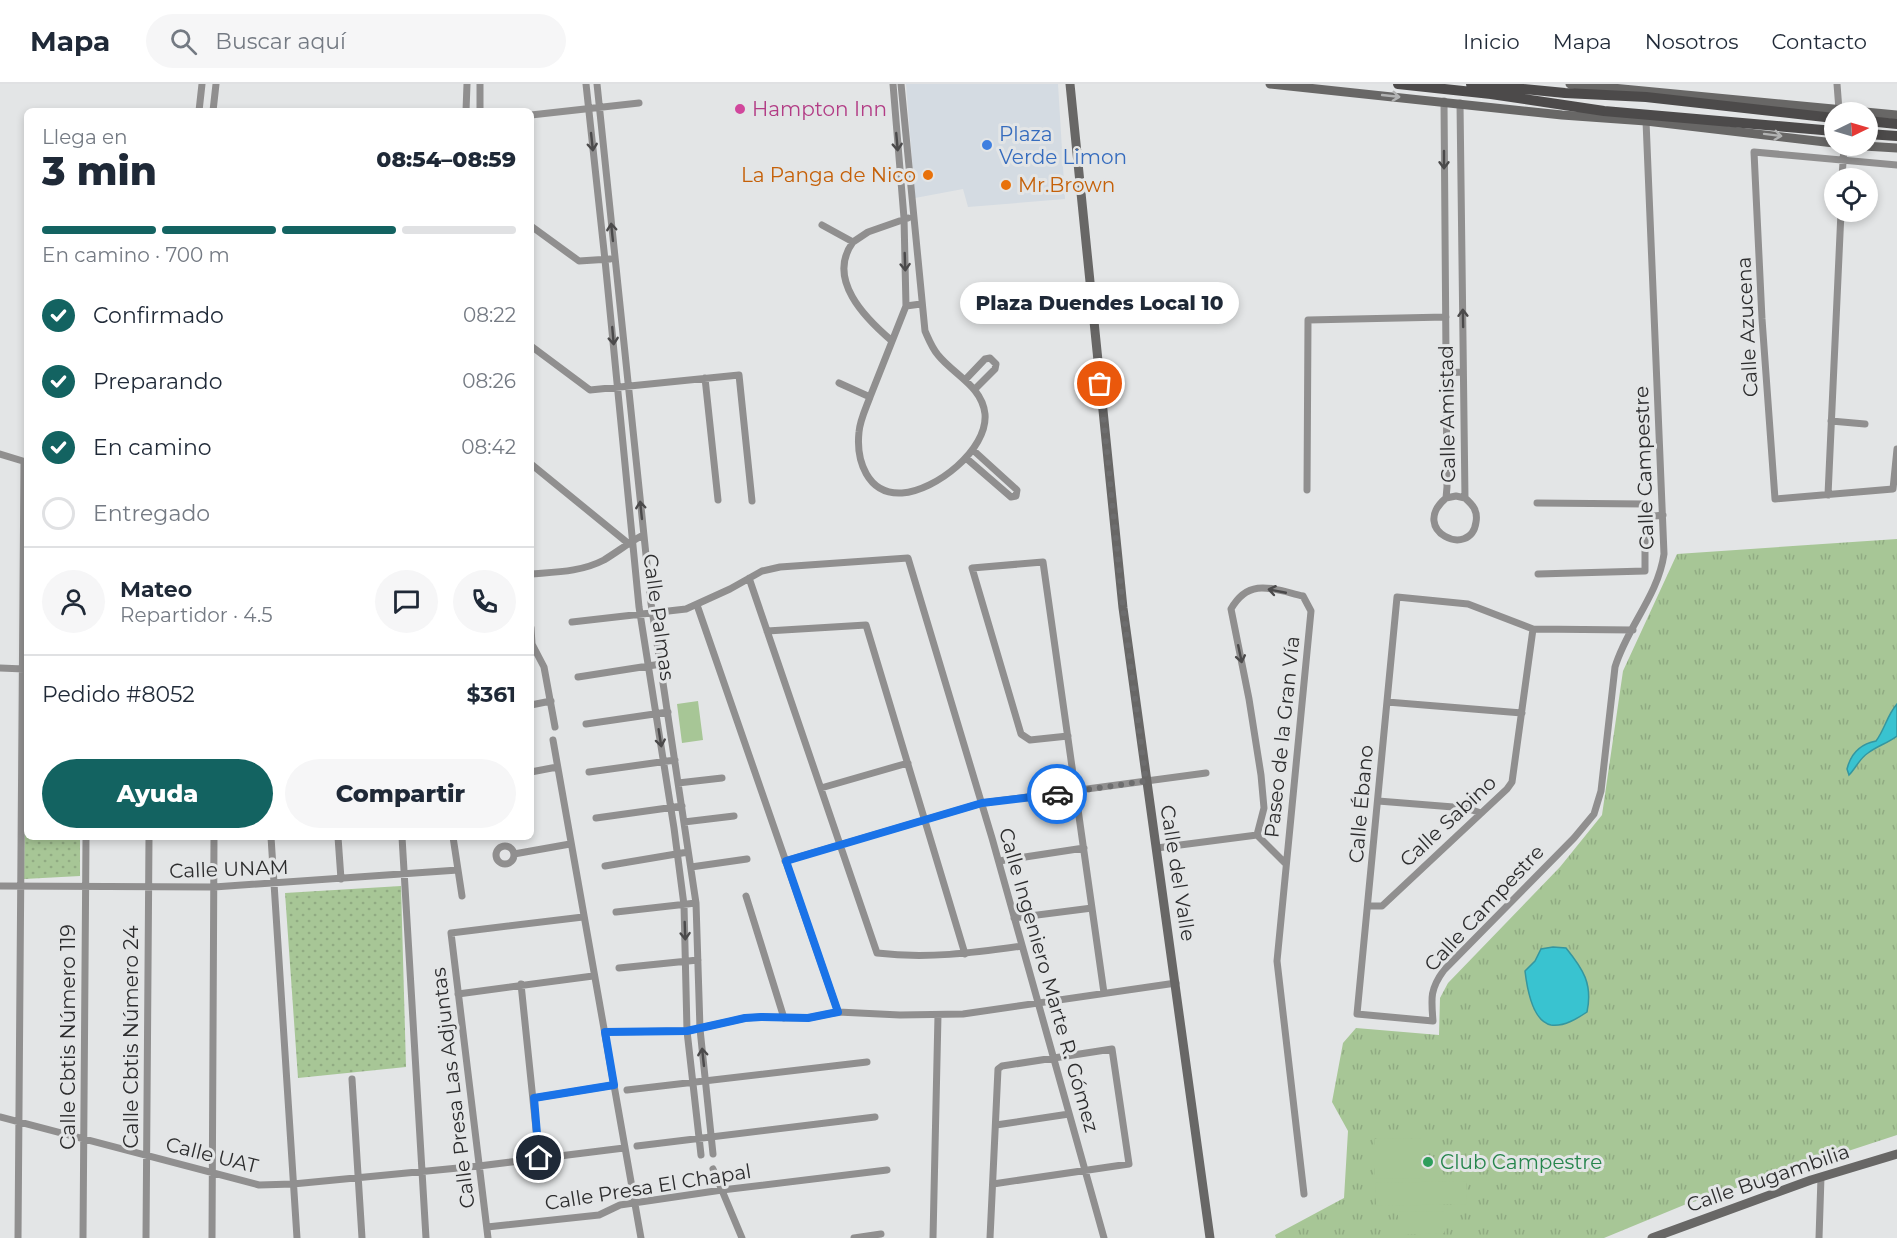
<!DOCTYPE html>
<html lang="es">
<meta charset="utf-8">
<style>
:root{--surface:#fff;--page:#f6f6f7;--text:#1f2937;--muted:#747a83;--line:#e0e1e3;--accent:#136361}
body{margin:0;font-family:Montserrat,sans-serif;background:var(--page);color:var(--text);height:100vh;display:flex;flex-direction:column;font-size:22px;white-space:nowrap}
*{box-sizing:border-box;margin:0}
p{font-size:20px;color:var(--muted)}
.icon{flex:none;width:33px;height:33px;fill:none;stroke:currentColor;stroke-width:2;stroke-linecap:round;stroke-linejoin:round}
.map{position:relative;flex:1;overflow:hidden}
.sheet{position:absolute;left:24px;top:24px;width:510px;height:732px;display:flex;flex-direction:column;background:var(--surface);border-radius:9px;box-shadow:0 3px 9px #0003}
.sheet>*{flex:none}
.needle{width:39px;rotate:85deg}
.controls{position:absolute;left:1824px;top:18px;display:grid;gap:12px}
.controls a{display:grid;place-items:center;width:54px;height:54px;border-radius:50%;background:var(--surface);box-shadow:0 3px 9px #0003;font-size:30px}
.pin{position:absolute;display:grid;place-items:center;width:51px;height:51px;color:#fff;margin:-26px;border:3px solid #fff;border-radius:50%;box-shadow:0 2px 6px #0007}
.courier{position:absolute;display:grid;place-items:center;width:60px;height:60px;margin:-30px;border:4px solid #1a73e8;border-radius:50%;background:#fff;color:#222;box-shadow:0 2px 8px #0007}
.bubble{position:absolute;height:42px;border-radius:21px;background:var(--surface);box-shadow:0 3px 9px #0003;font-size:20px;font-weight:800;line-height:42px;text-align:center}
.overview em{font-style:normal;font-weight:800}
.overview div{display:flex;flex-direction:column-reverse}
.overview{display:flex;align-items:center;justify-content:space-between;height:102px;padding:0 18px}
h1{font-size:39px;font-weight:800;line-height:45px}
.bar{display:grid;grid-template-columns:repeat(4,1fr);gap:9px 6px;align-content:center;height:72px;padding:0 18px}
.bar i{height:8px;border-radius:4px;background:var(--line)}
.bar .selected{background:var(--accent)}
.bar p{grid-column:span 4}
.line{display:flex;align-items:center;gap:15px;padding:0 18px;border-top:2px solid var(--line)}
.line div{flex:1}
.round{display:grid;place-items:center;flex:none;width:63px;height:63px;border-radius:32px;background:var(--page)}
ol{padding:0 18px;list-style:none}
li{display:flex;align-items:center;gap:18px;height:66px}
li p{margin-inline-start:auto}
li .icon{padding:6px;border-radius:50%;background:var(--accent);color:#fff;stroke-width:4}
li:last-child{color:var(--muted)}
li i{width:33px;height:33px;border:3px solid var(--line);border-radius:50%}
.cta{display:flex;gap:12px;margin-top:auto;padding:12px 18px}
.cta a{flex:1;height:69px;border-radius:36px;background:var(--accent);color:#fff;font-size:24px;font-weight:800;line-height:69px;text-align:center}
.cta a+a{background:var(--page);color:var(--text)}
header{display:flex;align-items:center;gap:36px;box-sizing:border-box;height:84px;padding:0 30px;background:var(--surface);border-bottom:2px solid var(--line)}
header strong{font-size:28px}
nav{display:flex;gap:33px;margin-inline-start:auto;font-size:21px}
.search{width:420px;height:54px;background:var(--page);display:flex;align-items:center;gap:15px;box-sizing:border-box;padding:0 21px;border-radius:33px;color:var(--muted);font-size:22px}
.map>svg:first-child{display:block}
.built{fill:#d4dbe2}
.grass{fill:url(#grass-tufts)}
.park{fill:url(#park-dots)}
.pitch{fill:#a7c696}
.water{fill:#39c3d0;stroke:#35969f;stroke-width:1.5}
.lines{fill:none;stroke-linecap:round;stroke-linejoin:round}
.street{stroke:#908f8f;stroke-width:7}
.secondary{stroke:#686766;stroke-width:9}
.primary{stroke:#4c4a4a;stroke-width:10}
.oneway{stroke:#b2b3b3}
.oneway2{stroke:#4b4a4b}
.done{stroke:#6d6d6e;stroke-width:6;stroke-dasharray:0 10.8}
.route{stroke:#1a73e8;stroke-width:8}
.hotel-dot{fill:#d1479c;stroke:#e3e5e6;stroke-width:2}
.shop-dot{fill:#3f7fe0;stroke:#e3e5e6;stroke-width:2}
.food-dot{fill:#e8710a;stroke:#e3e5e6;stroke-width:2}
.leisure-dot{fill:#2e9e5b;stroke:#e3e5e6;stroke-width:2}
.labels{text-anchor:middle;stroke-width:6;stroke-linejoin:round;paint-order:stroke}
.hotel-label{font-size:20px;fill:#b23c85;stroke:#e3e5e6;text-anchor:start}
.shop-label{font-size:20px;fill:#366cbe;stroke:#e3e5e6;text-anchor:start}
.food-label{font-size:20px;fill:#c56008;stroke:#e3e5e6;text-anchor:end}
.street-label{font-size:20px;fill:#2d2d2e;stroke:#e3e5e6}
.leisure-label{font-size:20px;fill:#27864d;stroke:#e3e5e6;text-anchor:start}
</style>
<header>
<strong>Mapa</strong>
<div class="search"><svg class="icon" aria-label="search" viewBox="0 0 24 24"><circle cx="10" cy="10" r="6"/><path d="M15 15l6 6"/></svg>Buscar aquí</div>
<nav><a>Inicio</a><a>Mapa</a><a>Nosotros</a><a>Contacto</a></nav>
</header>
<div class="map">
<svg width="1897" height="1154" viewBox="0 0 1897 1154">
<defs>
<pattern id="grass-tufts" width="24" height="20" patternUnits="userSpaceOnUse" patternTransform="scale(1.5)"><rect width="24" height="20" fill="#a7c696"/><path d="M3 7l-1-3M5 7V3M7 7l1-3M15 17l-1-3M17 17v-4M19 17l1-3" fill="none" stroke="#90aa82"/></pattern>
<pattern id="park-dots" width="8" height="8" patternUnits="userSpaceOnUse" patternTransform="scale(1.5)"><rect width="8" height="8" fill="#a7c696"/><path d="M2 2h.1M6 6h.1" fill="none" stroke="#90aa82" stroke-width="1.8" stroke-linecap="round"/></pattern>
</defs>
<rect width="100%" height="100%" fill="#e3e5e6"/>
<path class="built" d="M906 0H1058L1065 115 968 123 963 105 915 114Z"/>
<path class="grass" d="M1897 455V1051L1684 1121 1604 1154H1276L1275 1151 1344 1114 1348 1047 1332 1018 1343 959 1356 944 1439 951 1440 914 1448 899 1560 783 1602 731 1623 587 1677 470Z"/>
<path class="park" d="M27 591V753H80V792L24 795Z
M401 802 406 983 298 994 285 809Z"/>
<path class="pitch" d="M698 617 703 656 682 659 677 620Z
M1421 1054V1094L1375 1095V1055Z
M1466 1097 1467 1120 1376 1122 1375 1099Z
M1444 1127V1149L1398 1151V1128Z"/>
<path class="water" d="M1897 620V652C1888 659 1877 662 1868 669 1859 675 1856 684 1849 691L1847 685C1851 669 1860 660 1876 657 1885 645 1887 631 1897 620Z
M1553 863 1566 864C1583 885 1593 900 1587 928 1578 934 1564 943 1551 941 1532 937 1527 904 1525 887L1535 877 1541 865Z"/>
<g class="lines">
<path class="street" d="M586 0 605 176 639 523 674 744 684 821 687 947 701 1071
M597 0 651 519 696 819 700 945 713 1070
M893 0 904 134 906 222
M1837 0 1839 26
M1444 17 1447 403 1446 414C1408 446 1471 476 1476 438 1478 427 1473 421 1465 414L1460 19
M199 27 202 0
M213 27 216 0
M466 27 467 0
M480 27V0
M531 31 639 19
M1897 81 1754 68 1762 235 1775 415 1893 405 1897 365
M1842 94 1844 62
M822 141 853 158 868 148 908 134
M531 142 579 177 610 175
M853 158C826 195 865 234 892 257
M531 262 590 306 739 291 752 417
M1446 289 1463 288
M705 294 718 416
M965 296 985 275 990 274 996 280 995 285 975 305
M839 299 870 313 906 222 921 220
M870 313C866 324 860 336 859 348 856 376 867 411 902 409 935 407 988 366 985 330 982 302 954 291 938 271 932 264 929 256 925 247L901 0
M1831 337 1865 340
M0 370 26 378
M966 374 1011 413 1016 412 1017 406 973 366
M531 380 629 460
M1307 406 1308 236 1446 233
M1828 411 1841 128
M1446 414 1456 412 1465 414
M1537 419 1645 420V487L1538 490
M1646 433 1663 431
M531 490C556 488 581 488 604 476 617 468 630 458 643 451
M749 494 877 869C926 875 973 869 1022 862
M697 521 838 928
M572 538 686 525 730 505 762 487 780 483 908 474 992 754 1104 1154
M531 544 532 560 544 583 555 643
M1633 546 1533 545 1468 520 1397 513 1357 930 1433 937C1431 914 1430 905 1444 886L1574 754 1594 730 1601 707 1615 583C1627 543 1658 512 1664 470L1646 37
M767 547 866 541 965 870
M0 584 24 585
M578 593 661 580
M1387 618 1522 629
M531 621 551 617
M586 640 668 628
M1068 652 1030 656 1021 650 972 484 1043 478 1104 909
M553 656 641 1154
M531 688 557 683
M589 688 675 676
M678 699 722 694
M821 704 908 679
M1378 717 1466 724 1481 729
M596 734 682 722
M684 738 734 732
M1257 751 1264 724 1261 691 1249 615 1231 525C1249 493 1273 505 1303 512L1311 527 1277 877 1304 1110
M271 753 297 1154
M338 753 341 795
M402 753 426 1154
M453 753 462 812
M496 771a9 9 0 1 1 18 0a9 9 0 1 1-18 0Z
M1157 764 1257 751 1286 780
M514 770 570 760
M785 777 982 719 1206 689
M999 777 1084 764
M605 782 688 768
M691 783 747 775
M0 802 214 803 458 786
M746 812 784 934
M1368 822H1382L1507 705 1512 698 1533 545
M616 828 696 819
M1014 834 1092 824
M619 884 698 876
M521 900 539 1074
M458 910 593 892
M605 948 687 947 745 934 761 933 808 934 838 928 900 931 963 930 1176 899
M352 995 362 1154
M627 1006 867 978
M534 1014 614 1001
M0 1033 259 1101 293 1100 479 1082 624 1064
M996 1041 1069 1030
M637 1062 875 1033
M713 1085 742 1154
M487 1143 599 1131 620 1121 722 1106 887 1086
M18 1154 24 378
M83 1154 86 753
M146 1154 149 753
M212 1154 214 753
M488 1154 451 849 583 833
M854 1154 881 1150
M933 1154 938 931
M990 1154 998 985 1002 982 1112 965 1129 1080 993 1100
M1819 1154 1821 1093"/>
<path class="secondary" d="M1070 0 1123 524 1210 1154
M1270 0 1562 31 1646 37 1834 59
M1570 0 1897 31
M1864 62 1897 64
M1652 1154 1811 1096 1897 1070"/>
<path class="primary" d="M1398 0 1491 10 1604 27 1834 47
M1471 0 1565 9 1646 13 1834 34
M1868 37 1897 40
M1868 50 1897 52"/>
</g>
<defs><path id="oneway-shaft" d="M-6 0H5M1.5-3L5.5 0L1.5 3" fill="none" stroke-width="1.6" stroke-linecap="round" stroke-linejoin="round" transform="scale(1.5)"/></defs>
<g class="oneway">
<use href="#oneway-shaft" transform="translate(1391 12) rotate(6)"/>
<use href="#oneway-shaft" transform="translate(1773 51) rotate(7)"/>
</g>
<g class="oneway2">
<use href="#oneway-shaft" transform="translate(592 58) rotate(84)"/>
<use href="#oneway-shaft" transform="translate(897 58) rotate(85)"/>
<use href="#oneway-shaft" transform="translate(1444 76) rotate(90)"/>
<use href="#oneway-shaft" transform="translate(612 148) rotate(-96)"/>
<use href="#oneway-shaft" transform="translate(905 178) rotate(88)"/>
<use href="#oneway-shaft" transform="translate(1463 234) rotate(-91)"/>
<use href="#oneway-shaft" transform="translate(613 252) rotate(85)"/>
<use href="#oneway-shaft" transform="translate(641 426) rotate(-96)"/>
<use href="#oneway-shaft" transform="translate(1277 507) rotate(-169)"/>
<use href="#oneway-shaft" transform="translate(1240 570) rotate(78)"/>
<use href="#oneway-shaft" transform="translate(660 654) rotate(81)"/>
<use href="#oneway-shaft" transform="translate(685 847) rotate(88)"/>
<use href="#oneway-shaft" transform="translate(703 973) rotate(-96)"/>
</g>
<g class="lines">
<path class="done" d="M1057 710 1146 697 1123 524 1100 300"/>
<path class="route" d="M539 1074 534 1014 614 1001 605 948 687 947 745 934 761 933 808 934 838 928 786 777 982 719 1057 710"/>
</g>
<circle class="hotel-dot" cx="740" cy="25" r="6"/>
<circle class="shop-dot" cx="987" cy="61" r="6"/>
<g class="food-dot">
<circle cx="928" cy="91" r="6"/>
<circle cx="1006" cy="101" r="6"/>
</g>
<circle class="leisure-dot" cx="1428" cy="1078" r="6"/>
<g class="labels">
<g class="hotel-label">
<text x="752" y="32">Hampton Inn</text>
</g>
<g class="shop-label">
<text x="999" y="57">Plaza<tspan x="999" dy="23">Verde Limon</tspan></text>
</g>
<g class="food-label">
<text x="916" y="98">La Panga de Nico</text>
<text x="1018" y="108" text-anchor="start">Mr.Brown</text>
</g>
<g class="street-label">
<text transform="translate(1747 243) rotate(-93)" y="7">Calle Azucena</text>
<text transform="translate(1447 330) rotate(-91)" y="7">Calle Amistad</text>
<text transform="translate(1644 384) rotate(-92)" y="7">Calle Campestre</text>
<text transform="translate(659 533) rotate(82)" y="7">Calle Palmas</text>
<text transform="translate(1282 653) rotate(-84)" y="7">Paseo de la Gran Vía</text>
<text transform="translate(1361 720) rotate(-85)" y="7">Calle Ébano</text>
<text transform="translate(1448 737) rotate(-43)" y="7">Calle Sabino</text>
<text transform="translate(229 785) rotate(-2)" y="7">Calle UNAM</text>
<text transform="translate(1178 789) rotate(81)" y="7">Calle del Valle</text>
<text transform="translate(1484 824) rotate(-47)" y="7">Calle Campestre</text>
<text transform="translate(1049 896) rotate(74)" y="7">Calle Ingeniero Marte R. Gómez</text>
<text transform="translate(68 953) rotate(-90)" y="7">Calle Cbtis Número 119</text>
<text transform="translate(131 953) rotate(-90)" y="7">Calle Cbtis Número 24</text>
<text transform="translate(453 1004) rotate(-97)" y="7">Calle Presa Las Adjuntas</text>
<text transform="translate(212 1071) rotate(14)" y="7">Calle UAT</text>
<text transform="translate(1768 1094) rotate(-19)" y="7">Calle Bugambilia</text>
<text transform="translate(648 1103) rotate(-9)" y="7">Calle Presa El Chapal</text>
</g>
<g class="leisure-label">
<text x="1440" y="1085">Club Campestre</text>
</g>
</g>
</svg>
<div class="controls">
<a><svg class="needle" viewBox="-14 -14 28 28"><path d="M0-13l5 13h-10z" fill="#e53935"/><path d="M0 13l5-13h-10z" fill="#747a83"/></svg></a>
<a><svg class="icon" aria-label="locate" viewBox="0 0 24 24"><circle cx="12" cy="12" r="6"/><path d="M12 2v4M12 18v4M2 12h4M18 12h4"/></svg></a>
</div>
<div class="pin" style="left:1100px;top:300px;background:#ea580c"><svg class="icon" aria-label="bag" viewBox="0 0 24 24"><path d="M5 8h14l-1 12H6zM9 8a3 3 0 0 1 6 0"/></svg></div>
<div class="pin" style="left:539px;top:1074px;background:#1f2937"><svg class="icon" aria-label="home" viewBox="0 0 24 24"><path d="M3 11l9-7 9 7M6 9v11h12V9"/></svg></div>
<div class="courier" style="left:1057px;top:710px"><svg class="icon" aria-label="car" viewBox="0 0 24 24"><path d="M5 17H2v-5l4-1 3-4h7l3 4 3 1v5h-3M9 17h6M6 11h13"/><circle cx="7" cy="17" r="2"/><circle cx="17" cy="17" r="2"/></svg></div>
<div class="bubble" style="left:960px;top:198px;width:279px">Plaza Duendes Local 10</div>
<section class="sheet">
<div class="overview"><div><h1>3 min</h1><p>Llega en</p></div><em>08:54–08:59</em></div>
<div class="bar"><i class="selected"></i><i class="selected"></i><i class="selected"></i><i></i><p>En camino · 700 m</p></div>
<ol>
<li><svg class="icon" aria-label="check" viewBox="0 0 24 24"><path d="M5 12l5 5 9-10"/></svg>Confirmado<p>08:22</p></li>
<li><svg class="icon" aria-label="check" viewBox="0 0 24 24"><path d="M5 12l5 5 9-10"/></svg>Preparando<p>08:26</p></li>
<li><svg class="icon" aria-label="check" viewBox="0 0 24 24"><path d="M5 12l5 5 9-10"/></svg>En camino<p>08:42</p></li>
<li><i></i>Entregado</li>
</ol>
<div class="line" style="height:108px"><a class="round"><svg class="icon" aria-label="person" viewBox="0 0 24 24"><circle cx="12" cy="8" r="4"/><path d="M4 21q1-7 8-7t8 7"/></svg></a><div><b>Mateo</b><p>Repartidor · 4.5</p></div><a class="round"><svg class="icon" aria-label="chat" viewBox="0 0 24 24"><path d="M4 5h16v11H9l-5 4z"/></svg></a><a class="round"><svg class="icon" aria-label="phone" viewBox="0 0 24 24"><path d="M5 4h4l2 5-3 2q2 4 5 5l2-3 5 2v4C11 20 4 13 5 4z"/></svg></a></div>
<div class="line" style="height:78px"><div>Pedido #8052</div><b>$361</b></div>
<div class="cta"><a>Ayuda</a><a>Compartir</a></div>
</section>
</div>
